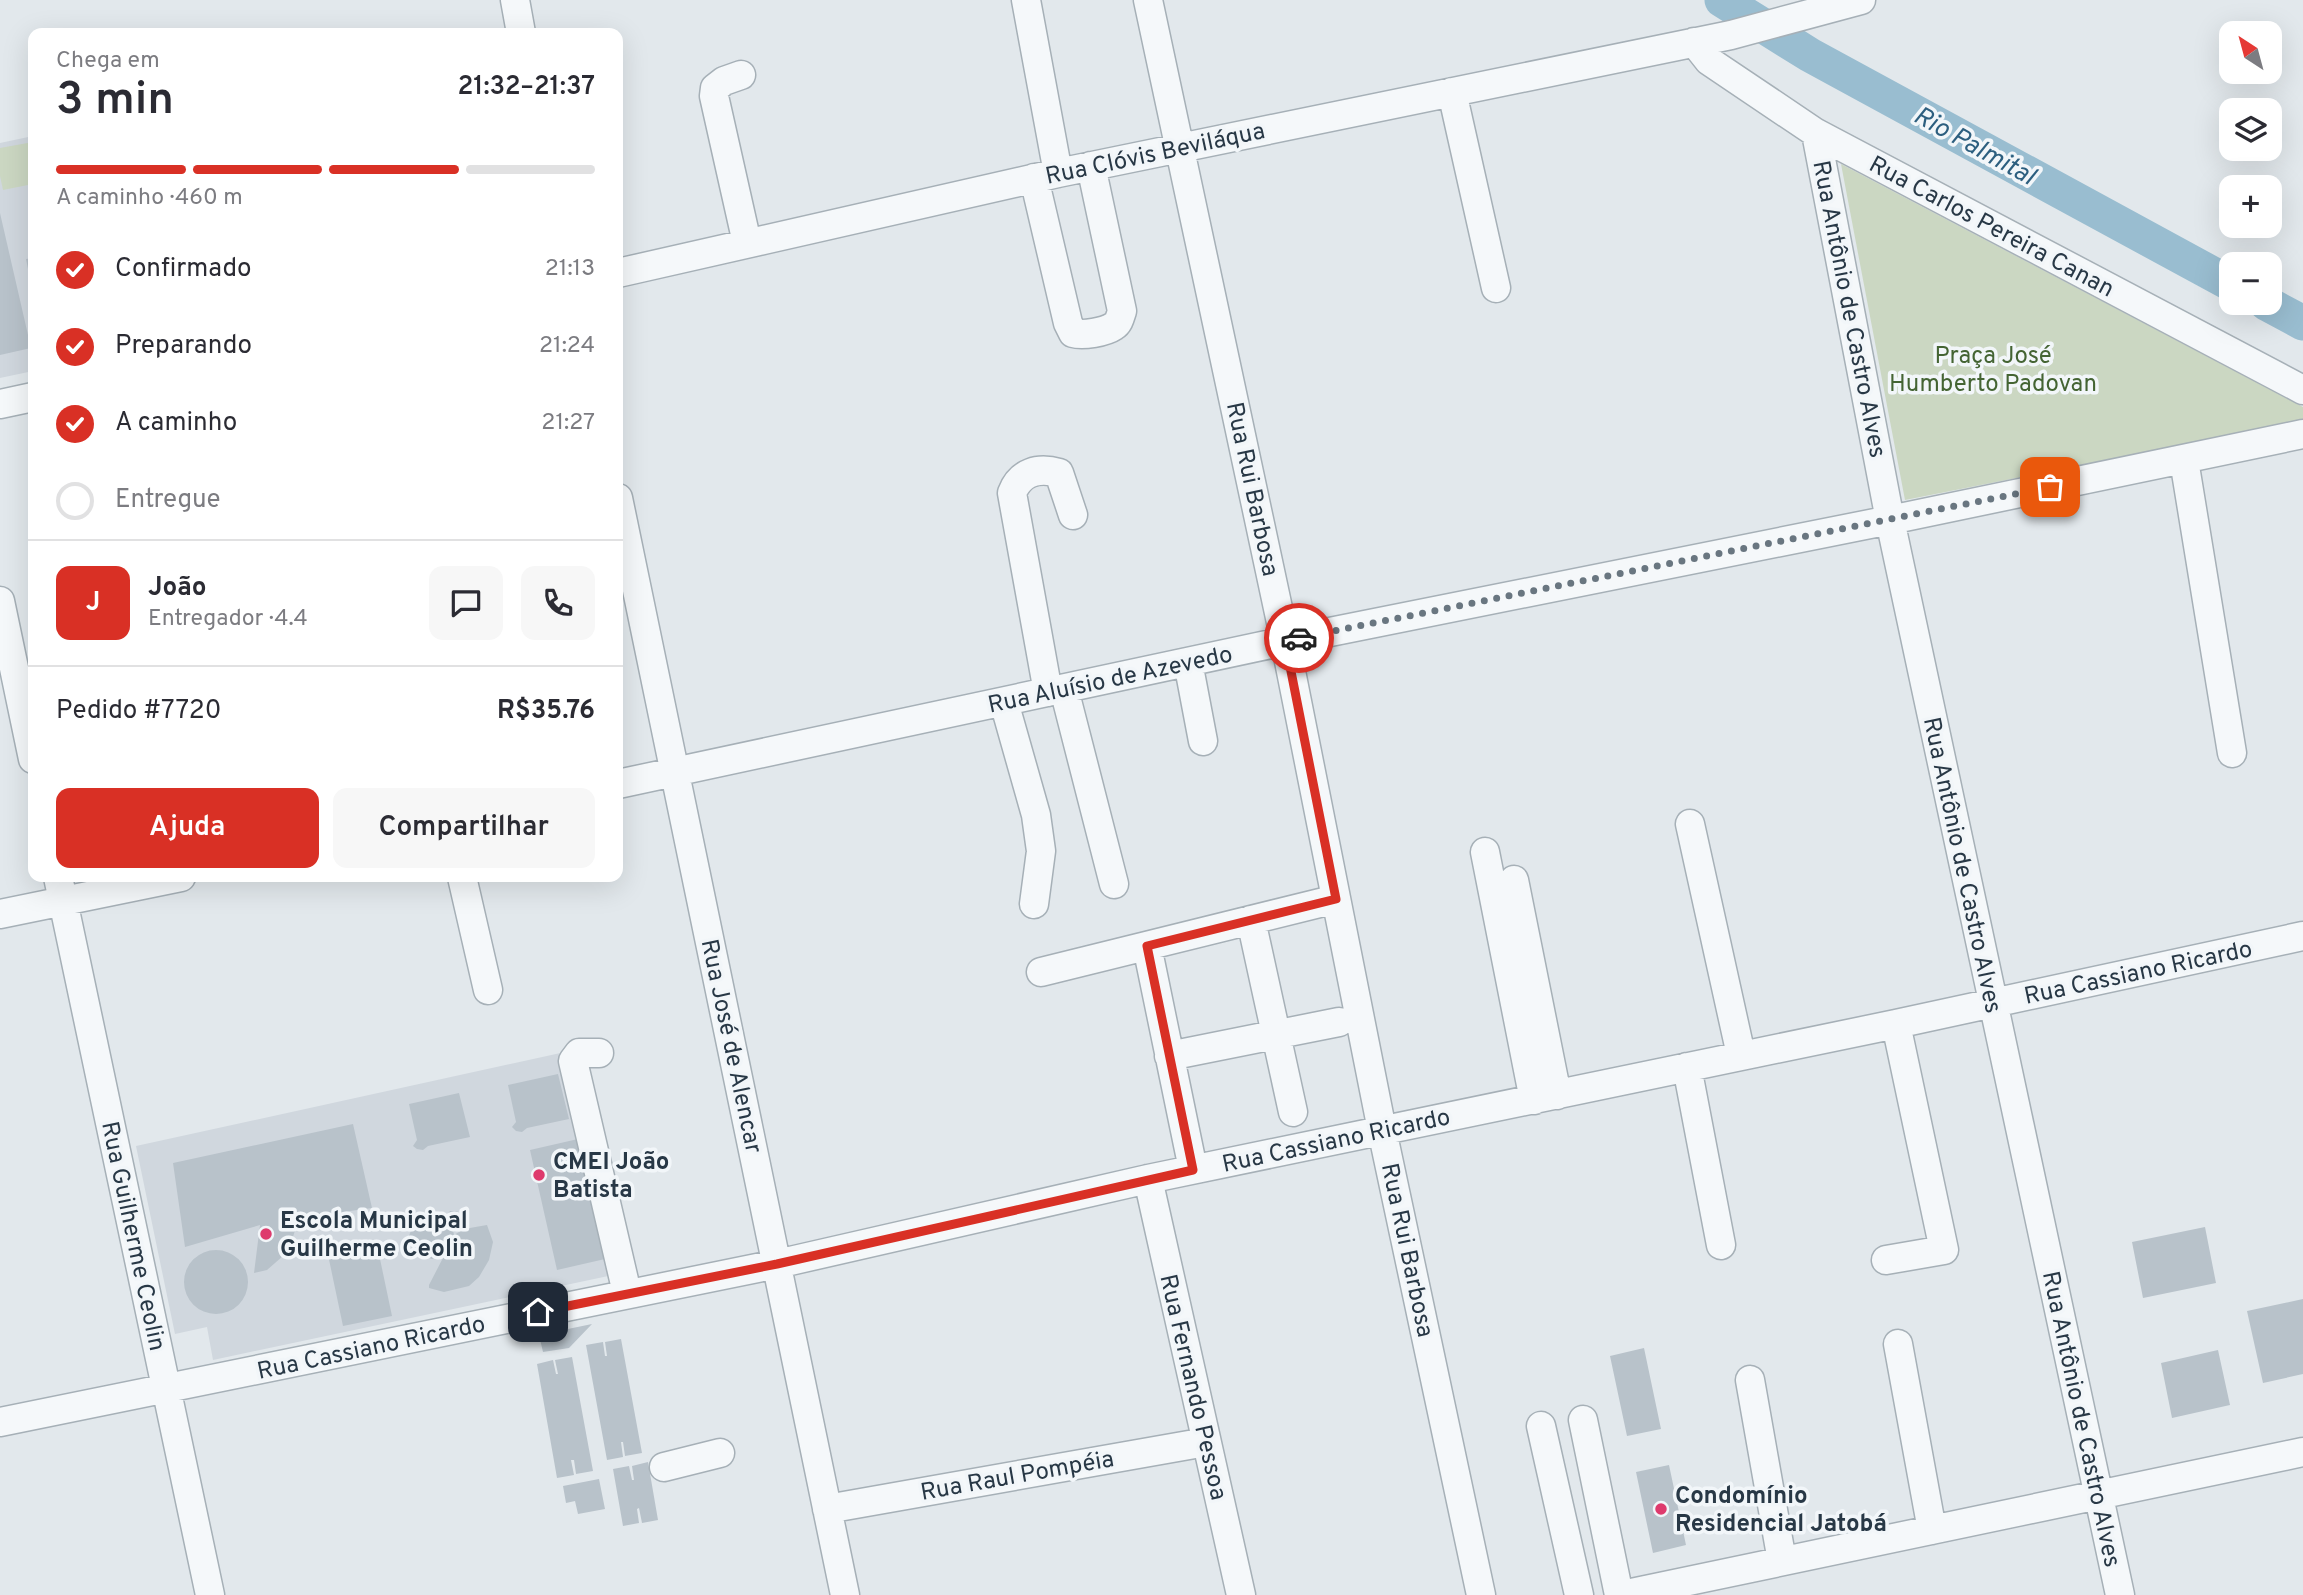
<!DOCTYPE html>
<html lang="pt">
<meta charset="utf-8">
<style>
:root{--surface:#fff;--page:#f7f7f7;--text:#2b2b33;--muted:#7c7c81;--line:#e1e1e2;--accent:#d93025}
body{margin:0;font-family:Overpass,sans-serif;background:var(--page);color:var(--text);height:100vh;display:flex;flex-direction:column;font-size:26px;white-space:nowrap}
*{box-sizing:border-box;margin:0}
p{font-size:23px;color:var(--muted)}
.icon{flex:none;width:38px;height:38px;fill:none;stroke:currentColor;stroke-width:2;stroke-linecap:round;stroke-linejoin:round}
.map{position:relative;flex:1;overflow:hidden}
.side{position:absolute;left:28px;top:28px;width:595px;height:854px;display:flex;flex-direction:column;background:var(--surface);border-radius:14px;box-shadow:0 7px 28px #0002}
.side>*{flex:none}
.needle{width:46px;rotate:324deg}
.controls{position:absolute;left:2219px;top:21px;display:grid;gap:14px}
.controls a{display:grid;place-items:center;width:63px;height:63px;border-radius:14px;background:var(--surface);box-shadow:0 7px 28px #0002;font-size:35px}
.pin{position:absolute;display:grid;place-items:center;width:60px;height:60px;color:#fff;margin:-30px;border-radius:14px;box-shadow:0 4px 10px #0006}
.courier{position:absolute;display:grid;place-items:center;width:70px;height:70px;margin:-35px;border:5px solid #d93025;border-radius:50%;background:#fff;color:#222;box-shadow:0 2px 9px #0007}
.overview em{font-style:normal;font-weight:600}
.overview div{display:flex;flex-direction:column-reverse}
.overview{display:flex;align-items:center;justify-content:space-between;height:119px;padding:0 28px}
h1{font-size:46px;font-weight:600;line-height:52px}
.bar{display:grid;grid-template-columns:repeat(4,1fr);gap:10px 7px;align-content:center;height:84px;padding:0 28px}
.bar i{height:9px;border-radius:5px;background:var(--line)}
.bar .selected{background:var(--accent)}
.bar p{grid-column:span 4}
.line{display:flex;align-items:center;gap:18px;padding:0 28px;border-top:2px solid var(--line)}
.line div{flex:1}
.round{display:grid;place-items:center;flex:none;width:74px;height:74px;border-radius:14px;background:var(--page)}
ol{padding:0 28px;list-style:none}
li{display:flex;align-items:center;gap:21px;height:77px}
li p{margin-inline-start:auto}
li .icon{padding:7px;border-radius:50%;background:var(--accent);color:#fff;stroke-width:4}
li:last-child{color:var(--muted)}
li i{width:38px;height:38px;border:4px solid var(--line);border-radius:50%}
.action{display:flex;gap:14px;margin-top:auto;padding:14px 28px}
.action a{flex:1;height:80px;border-radius:14px;background:var(--accent);color:#fff;font-size:28px;font-weight:600;line-height:80px;text-align:center}
.action a+a{background:var(--page);color:var(--text)}
.map>svg:first-child{display:block}
.built{fill:#d0d7de}
.green{fill:#cbd7c2}
.lines{fill:none;stroke-linecap:round;stroke-linejoin:round}
.river{stroke:#99bdd0;stroke-width:35}
.building{fill:#b8c2ca}
.minor-casing{stroke:#a6b0b7;stroke-width:31}
.minor{stroke:#f5f8fa;stroke-width:28}
.done{stroke:#697680;stroke-width:7;stroke-dasharray:0 12.6}
.route{stroke:#d93025;stroke-width:9}
.poi-dot{fill:#de3a6d;stroke:#f2f6f9;stroke-width:2.5}
.labels{text-anchor:middle;stroke-width:7;stroke-linejoin:round;paint-order:stroke}
.street-label{font-size:24px;fill:#283846;stroke:#f2f6f9}
.park-label{font-size:24px;fill:#446433;stroke:#f2f6f9}
.poi-label{font-size:24px;font-weight:bold;fill:#283846;stroke:#f2f6f9;text-anchor:start}
.water-label{font-size:26px;font-style:italic;fill:#2d5f7f;stroke:#f2f6f9}
</style>
<div class="map">
<svg width="2303" height="1595" viewBox="0 0 2303 1595">
<rect width="100%" height="100%" fill="#e2e8ec"/>
<path class="built" d="M33 136V371L0 378V143Z
M565 1052 613 1275 213 1360 207 1327 175 1334 136 1146Z"/>
<path class="green" d="M33 142V184L3 190 0 176V148Z
M1841 164 2303 407V421L1905 500Z"/>
<g class="lines">
<path class="river" d="M1722 0 1810 55 2231 284
M2266 303 2303 323"/>
</g>
<path class="building" d="M0 213 31 348 0 355Z
M33 258V289H32L26 259Z
M558 1074 569 1119 527 1128 522 1132 516 1131 512 1127 516 1122 508 1085Z
M459 1093 470 1137 428 1146 423 1150 417 1149 413 1146 417 1140 409 1104Z
M353 1124 372 1208 299 1218 292 1240 283 1256 267 1270 254 1273 260 1225 185 1247 173 1163Z
M578 1139 605 1259 557 1270 530 1150Z
M450 1211H457L463 1218 460 1227 453 1230 454 1235 464 1229 487 1225 493 1242 489 1260 479 1277 469 1286 444 1292 429 1288V1285L445 1254 432 1259 418 1254 413 1249 409 1236 414 1222 420 1217 435 1214 444 1218Z
M2205 1227 2216 1283 2143 1298 2132 1242Z
M376 1240 392 1316 343 1326 327 1250Z
M184 1282a32 32 0 1 1 64 0a32 32 0 1 1-64 0Z
M2303 1299V1374L2263 1383 2247 1311Z
M592 1324 569 1348 543 1352 539 1335Z
M621 1339 642 1453 625 1456 623 1442H621L623 1457 607 1460 586 1345 603 1342 605 1356H607L605 1342Z
M1644 1348 1661 1429 1627 1436 1610 1356Z
M2218 1350 2230 1405 2172 1418 2161 1363Z
M572 1357 593 1471 576 1474 574 1460H571L574 1475 557 1478 537 1364 553 1360 556 1374H558L555 1360Z
M648 1462 658 1520 642 1523 639 1508 637 1509 639 1523 623 1526 613 1469 629 1466 632 1480H634L632 1466Z
M1669 1465 1686 1545 1653 1553 1636 1472Z
M599 1479 605 1509 578 1514 575 1501 566 1503 563 1486Z"/>
<g class="lines">
<defs>
<path id="minor" d="M515 0 521 33
M1026 0 1058 173
M1148 0 1285 641 1382 1130 1481 1595
M1694 42 1709 61 1816 133 2303 390
M741 75 724 81 715 88 714 96 747 243
M1452 92 1496 288
M1816 133 1890 520 2120 1595
M1034 178 1068 323 1073 333C1083 336 1105 332 1114 326 1119 323 1120 317 1122 311L1091 166
M618 273 1058 173 1731 35 1861 0
M0 404 33 397
M2184 460 2232 753
M618 498 845 1595
M0 601 33 759
M1188 662 1203 741
M1064 689 1114 884
M1048 692 1012 493C1020 472 1038 467 1059 473L1073 515
M1004 702 1036 815 1041 851 1034 904
M618 784 1285 641 1890 520 2303 434
M1690 824 1741 1055
M1485 852 1534 1100
M58 877 210 1595
M462 877 488 990
M1514 880 1557 1095
M0 914 181 877
M1251 920 1293 1112
M1147 946 1193 1169
M1041 972 1336 899
M599 1053H579L573 1061 627 1293
M1169 1056 1339 1022
M1687 1067 1721 1245
M1148 1179 1241 1595
M1886 1260 1944 1250 1896 1024
M1898 1344 1932 1530
M1750 1380 1782 1561
M1583 1420 1619 1595
M0 1422 777 1264 1148 1179 1896 1024 2303 936
M1541 1426 1579 1595
M664 1467 720 1453
M827 1509 1206 1442
M1622 1595 2303 1452"/>
</defs>
<use href="#minor" class="minor-casing"/>
<use href="#minor" class="minor"/>
</g>
<g class="lines">
<path class="done" d="M1299 638 2050 487"/>
<path class="route" d="M538 1312 777 1264 1193 1170 1147 946 1336 899 1285 641 1299 638"/>
</g>
<g class="poi-dot">
<circle cx="539" cy="1175" r="7"/>
<circle cx="266" cy="1234" r="7"/>
<circle cx="1661" cy="1509" r="7"/>
</g>
<g class="labels">
<g class="street-label">
<text transform="translate(1155 153) rotate(-12)" y="8">Rua Clóvis Beviláqua</text>
<text transform="translate(1992 226) rotate(28)" y="8">Rua Carlos Pereira Canan</text>
<text transform="translate(1850 309) rotate(79)" y="8">Rua Antônio de Castro Alves</text>
<text transform="translate(1253 489) rotate(78)" y="8">Rua Rui Barbosa</text>
<text transform="translate(1110 679) rotate(-12)" y="8">Rua Aluísio de Azevedo</text>
<text transform="translate(1963 865) rotate(78)" y="8">Rua Antônio de Castro Alves</text>
<text transform="translate(2138 972) rotate(-12)" y="8">Rua Cassiano Ricardo</text>
<text transform="translate(732 1046) rotate(78)" y="8">Rua José de Alencar</text>
<text transform="translate(1336 1140) rotate(-12)" y="8">Rua Cassiano Ricardo</text>
<text transform="translate(134 1236) rotate(78)" y="8">Rua Guilherme Ceolin</text>
<text transform="translate(1408 1250) rotate(78)" y="8">Rua Rui Barbosa</text>
<text transform="translate(371 1347) rotate(-12)" y="8">Rua Cassiano Ricardo</text>
<text transform="translate(1194 1387) rotate(77)" y="8">Rua Fernando Pessoa</text>
<text transform="translate(2082 1419) rotate(78)" y="8">Rua Antônio de Castro Alves</text>
<text transform="translate(1017 1475) rotate(-10)" y="8">Rua Raul Pompéia</text>
</g>
<g class="park-label">
<text x="1993" y="363">Praça José<tspan x="1993" dy="28">Humberto Padovan</tspan></text>
</g>
<g class="poi-label">
<text x="553" y="1169">CMEI João<tspan x="553" dy="28">Batista</tspan></text>
<text x="280" y="1228">Escola Municipal<tspan x="280" dy="28">Guilherme Ceolin</tspan></text>
<text x="1675" y="1503">Condomínio<tspan x="1675" dy="28">Residencial Jatobá</tspan></text>
</g>
<g class="water-label">
<text transform="translate(1975 145) rotate(29)" y="9">Rio Palmital</text>
</g>
</g>
</svg>
<div class="controls">
<a><svg class="needle" viewBox="-14 -14 28 28"><path d="M0-13l5 13h-10z" fill="#e53935"/><path d="M0 13l5-13h-10z" fill="#7c7c81"/></svg></a>
<a><svg class="icon" aria-label="layers" viewBox="0 0 24 24"><path d="M12 4l9 5-9 5-9-5zM3 14l9 5 9-5"/></svg></a>
<a>+</a>
<a>−</a>
</div>
<div class="pin" style="left:2050px;top:487px;background:#ea580c"><svg class="icon" aria-label="bag" viewBox="0 0 24 24"><path d="M5 8h14l-1 12H6zM9 8a3 3 0 0 1 6 0"/></svg></div>
<div class="pin" style="left:538px;top:1312px;background:#1f2937"><svg class="icon" aria-label="home" viewBox="0 0 24 24"><path d="M3 11l9-7 9 7M6 9v11h12V9"/></svg></div>
<div class="courier" style="left:1299px;top:638px"><svg class="icon" aria-label="car" viewBox="0 0 24 24"><path d="M5 17H2v-5l4-1 3-4h7l3 4 3 1v5h-3M9 17h6M6 11h13"/><circle cx="7" cy="17" r="2"/><circle cx="17" cy="17" r="2"/></svg></div>
<section class="side">
<div class="overview"><div><h1>3 min</h1><p>Chega em</p></div><em>21:32–21:37</em></div>
<div class="bar"><i class="selected"></i><i class="selected"></i><i class="selected"></i><i></i><p>A caminho · 460 m</p></div>
<ol>
<li><svg class="icon" aria-label="check" viewBox="0 0 24 24"><path d="M5 12l5 5 9-10"/></svg>Confirmado<p>21:13</p></li>
<li><svg class="icon" aria-label="check" viewBox="0 0 24 24"><path d="M5 12l5 5 9-10"/></svg>Preparando<p>21:24</p></li>
<li><svg class="icon" aria-label="check" viewBox="0 0 24 24"><path d="M5 12l5 5 9-10"/></svg>A caminho<p>21:27</p></li>
<li><i></i>Entregue</li>
</ol>
<div class="line" style="height:126px"><b class="round" style="background:var(--accent);color:#fff">J</b><div><b>João</b><p>Entregador · 4.4</p></div><a class="round"><svg class="icon" aria-label="chat" viewBox="0 0 24 24"><path d="M4 5h16v11H9l-5 4z"/></svg></a><a class="round"><svg class="icon" aria-label="phone" viewBox="0 0 24 24"><path d="M5 4h4l2 5-3 2q2 4 5 5l2-3 5 2v4C11 20 4 13 5 4z"/></svg></a></div>
<div class="line" style="height:91px"><div>Pedido #7720</div><b>R$35.76</b></div>
<div class="action"><a>Ajuda</a><a>Compartilhar</a></div>
</section>
</div>
